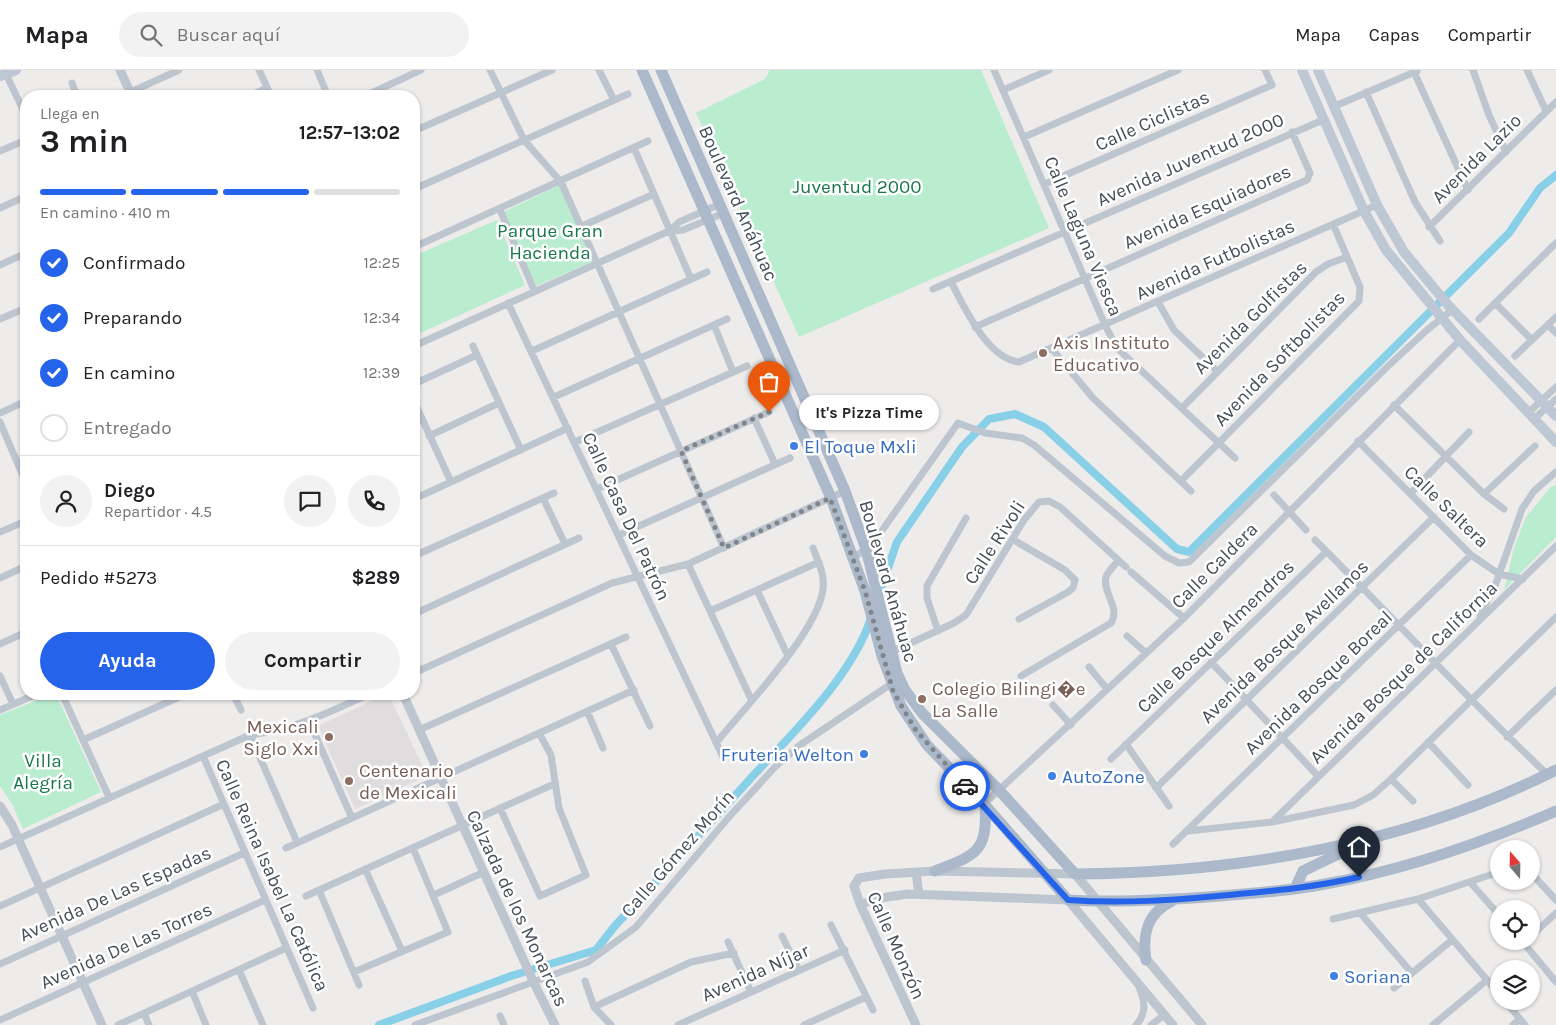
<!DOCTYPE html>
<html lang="es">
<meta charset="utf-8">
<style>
:root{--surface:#fff;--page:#f2f2f2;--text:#202124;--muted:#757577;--line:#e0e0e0;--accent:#2563eb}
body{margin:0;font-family:Karla,sans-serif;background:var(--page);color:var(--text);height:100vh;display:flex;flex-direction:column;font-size:19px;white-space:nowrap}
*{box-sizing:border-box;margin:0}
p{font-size:16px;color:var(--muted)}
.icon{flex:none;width:28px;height:28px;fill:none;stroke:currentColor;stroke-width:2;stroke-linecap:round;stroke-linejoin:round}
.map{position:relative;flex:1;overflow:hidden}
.panel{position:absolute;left:20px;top:20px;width:400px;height:610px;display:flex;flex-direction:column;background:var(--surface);border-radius:20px;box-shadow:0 1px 4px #0004}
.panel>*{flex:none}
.needle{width:32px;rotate:340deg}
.controls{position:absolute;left:1490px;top:770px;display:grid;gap:10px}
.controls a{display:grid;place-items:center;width:50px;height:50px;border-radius:50%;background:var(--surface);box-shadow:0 1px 4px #0004;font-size:25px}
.pin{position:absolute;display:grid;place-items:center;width:42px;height:42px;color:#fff;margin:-51px -21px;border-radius:50% 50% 50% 0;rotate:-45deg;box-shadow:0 0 5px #0007}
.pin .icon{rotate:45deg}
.courier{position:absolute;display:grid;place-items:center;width:50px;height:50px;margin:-25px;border:4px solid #2563eb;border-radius:50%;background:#fff;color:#222;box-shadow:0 1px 6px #0007}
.bubble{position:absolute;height:35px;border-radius:18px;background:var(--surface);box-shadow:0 1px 4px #0004;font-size:16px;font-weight:700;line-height:35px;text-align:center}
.summary em{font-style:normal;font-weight:700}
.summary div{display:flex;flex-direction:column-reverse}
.summary{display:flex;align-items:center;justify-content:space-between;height:85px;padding:0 20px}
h1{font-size:32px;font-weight:700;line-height:38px}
.bar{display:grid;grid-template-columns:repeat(4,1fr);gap:8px 5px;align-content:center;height:60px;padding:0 20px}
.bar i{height:6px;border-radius:4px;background:var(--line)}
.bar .selected{background:var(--accent)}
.bar p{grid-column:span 4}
.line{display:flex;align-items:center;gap:12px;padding:0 20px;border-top:1px solid var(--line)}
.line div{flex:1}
.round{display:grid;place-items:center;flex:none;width:52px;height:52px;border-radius:26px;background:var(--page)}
ol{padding:0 20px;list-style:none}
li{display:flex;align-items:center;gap:15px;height:55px}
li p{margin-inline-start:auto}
li .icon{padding:5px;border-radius:50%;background:var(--accent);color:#fff;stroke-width:4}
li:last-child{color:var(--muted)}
li i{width:28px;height:28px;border:2px solid var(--line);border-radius:50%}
.action{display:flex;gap:10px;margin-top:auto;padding:10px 20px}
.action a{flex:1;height:58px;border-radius:30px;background:var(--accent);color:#fff;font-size:20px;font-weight:700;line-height:58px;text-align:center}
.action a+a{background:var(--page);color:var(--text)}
header{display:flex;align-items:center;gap:30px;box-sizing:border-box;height:70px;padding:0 25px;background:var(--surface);border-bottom:1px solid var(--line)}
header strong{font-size:24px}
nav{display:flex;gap:28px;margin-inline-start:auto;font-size:18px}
.search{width:350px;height:45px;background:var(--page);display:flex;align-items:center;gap:12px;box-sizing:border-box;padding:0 18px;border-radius:28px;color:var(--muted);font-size:19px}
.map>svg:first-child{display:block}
.education{fill:#dfdddd}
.green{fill:#baecd0}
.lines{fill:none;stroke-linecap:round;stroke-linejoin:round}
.canal{stroke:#88cfe8;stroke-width:8}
.minor{stroke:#bdc5ce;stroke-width:7}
.tertiary{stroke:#bdc5ce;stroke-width:9}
.secondary{stroke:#bec8d5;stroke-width:10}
.primary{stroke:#abb9ca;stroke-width:11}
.done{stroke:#80858b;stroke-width:5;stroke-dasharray:0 9}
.route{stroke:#2563eb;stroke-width:6}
.education-dot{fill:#8d6e63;stroke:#fff;stroke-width:2}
.shop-dot{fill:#3f7fe0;stroke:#fff;stroke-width:2}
.labels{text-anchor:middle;stroke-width:5;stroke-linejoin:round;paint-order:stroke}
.street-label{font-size:19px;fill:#454e58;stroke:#fff}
.park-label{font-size:19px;fill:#19764c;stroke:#fff}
.education-label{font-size:19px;fill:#785e54;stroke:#fff;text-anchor:start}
.shop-label{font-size:19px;fill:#366cbe;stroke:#fff;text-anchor:start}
</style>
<header>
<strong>Mapa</strong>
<div class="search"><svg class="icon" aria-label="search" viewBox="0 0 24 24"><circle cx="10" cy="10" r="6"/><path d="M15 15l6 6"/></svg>Buscar aquí</div>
<nav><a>Mapa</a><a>Capas</a><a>Compartir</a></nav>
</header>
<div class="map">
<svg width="1556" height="955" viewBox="0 0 1556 955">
<rect width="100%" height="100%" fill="#eeebeb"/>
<path class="education" d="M385 625 390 627 427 706 355 739 318 656Z"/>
<path class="green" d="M770 0H981L1049 158 799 267 696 43 765 9Z
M560 115 594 191 536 216 503 142Z
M497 150 525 215 414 266V186Z
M1556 415V467L1504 520 1514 478 1526 447 1551 417Z
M52 624H56L101 722 23 759 12 734 0 716V645Z"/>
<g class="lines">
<path class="canal" d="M878 527 897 472 962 377 989 349 1015 344 1044 357 1177 479 1189 482 1509 163 1540 118 1556 105
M379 955 511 906 596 880 614 857C660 807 706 758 751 708 792 664 853 605 871 548"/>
<path class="minor" d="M259 0 271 26
M317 0 328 26
M490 0 524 70 561 112 724 478
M599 0 614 30
M994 0 1105 255 1117 278 1235 388
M1473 0 1489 45 1506 82
M1527 0 1546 41
M1414 2 1468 120
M6 4 26 46
M72 13 77 26
M1003 20 1049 0
M1366 22 1415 132 1440 171
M122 26 179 0
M249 26 267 18
M365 26 421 0
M1335 36 1417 1
M414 61 552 0
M1024 67 1178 0
M634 78 691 209
M0 81 26 70
M1045 114 1272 15 1265 0
M414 119 628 24
M0 138 26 126
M500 140 534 220
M582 156 654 124
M1429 157 1556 32
M669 161 683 160 724 143
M414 177 648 71
M0 195 26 183
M951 212C964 236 987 289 1019 292L1377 135
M933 219 1323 50
M1158 232 1174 260 1217 301
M508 233 723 687
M1495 233 1532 270
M0 249 26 238
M1479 249 1556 173
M714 255 733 302
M1548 255 1556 263
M975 257 1307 110 1310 103 1292 62
M414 276 669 161 679 152 720 134
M473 276 521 380
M1052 279 1093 328 1191 421
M532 281 707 202
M1515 286 1556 247
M414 314 477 285
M554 327 727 249
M414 331 451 412
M1394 335 1484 424 1504 439
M1182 338 1316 202 1328 194 1347 187
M0 343 26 331
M1528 343 1556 317
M754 348 775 394
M1534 349 1556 329
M0 352 26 413
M429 366 499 333
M1358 371 1471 485 1499 504 1523 509
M575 372 747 296
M1182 410 1359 231 1360 217 1333 154
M597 419 769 342
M1411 423 1469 362
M1484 424 1535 376
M1274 425 1306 460
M543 428 565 474
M414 429 568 358
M0 462 26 451
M619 465 790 388
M1012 469 1065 500 1075 510 1073 518 1068 522 1019 549
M1315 470C1393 547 1467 629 1547 704
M414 486 554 423
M853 488 866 479 881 462 958 353 985 363 1022 368 1034 375 1165 486 1179 493 1189 492 1386 298 1427 260 1452 240
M688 494 751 629
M1131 502 1184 548
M0 508 26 496
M757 520 788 586
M710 541 819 492
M414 544 579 468
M1480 546 1495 516 1522 439 1534 421 1556 402
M938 561 927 528V516L966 448
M1127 566 1146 583
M0 574 26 562
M611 574 650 656
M889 583 954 553 966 545 1024 450 1039 432 1049 431 1060 437 1126 497
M1211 592 1318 706
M1089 597 1107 619
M414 603 612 513 688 494 845 421
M0 606 13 634
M1021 606 1111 553C1121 537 1102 523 1106 507 1108 501 1114 496 1118 491
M62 624 109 727
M233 624 241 640
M1053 635 1071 655
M0 640 37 624
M587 641 603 678
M309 651 352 748
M419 660 626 567
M250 665 297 772
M1507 667 1556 620
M83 670 186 624
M1428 672 1468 715
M716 673C745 637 818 562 823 519 825 504 818 491 813 478
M1126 674 1169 736
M203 686 313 938
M1111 689 1326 482
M1391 709 1413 731
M1156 718 1434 447
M984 734 1184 548 1460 270
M500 738 540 826 586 805 559 738 551 685 539 663
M1273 751 1556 476
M1188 761 1272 752 1354 735 1373 725 1391 709 1556 547
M1173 774 1471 485
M0 777 250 665C293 660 330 642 369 624
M286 778 634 620
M365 799 402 881
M1531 803 1556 830
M1470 812 1499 845
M319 820 359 915
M434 825 484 802
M306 826 554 714
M1418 829 1499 924
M0 836 224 734
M1360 843 1412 903
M1333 849 1418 829 1499 802
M831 855 873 940
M782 866 799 900
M1531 866 1556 843
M1522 871 1556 912
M728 872 751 922
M0 894 244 783
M239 900 263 955
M354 902 448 862 413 778
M585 911 594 937 611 955
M1394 918 1452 870
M192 921 206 955
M1505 931 1525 955
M594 937 691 892 734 883
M144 943 149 955
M500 946 504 955
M0 950 265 830
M118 955 286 878
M415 955 588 892 636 857 729 747 776 696 800 675 891 614
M678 955 845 880
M804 955 866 927
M1136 955C1147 943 1145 932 1139 917
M1151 955 1164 945
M1433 955 1487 910
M1513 955 1520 949"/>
<path class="tertiary" d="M120 0 132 26
M403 624 534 913 555 955
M0 736 12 755 102 955
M916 802 919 824
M860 834 887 827 908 824 1068 830 1173 955
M916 955 860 834 854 816 859 808 885 804 935 801 1075 804 1202 955"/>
<path class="secondary" d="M1302 0 1364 141 1386 180 1460 270 1556 372
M1318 0 1377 135 1404 182 1448 235 1556 346
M0 6 16 0"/>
<path class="primary" d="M642 0 831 428 865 521 882 586 901 636 927 675 985 735 1068 830C1119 833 1169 830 1220 826 1255 823 1290 821 1325 814 1404 800 1482 773 1556 741
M661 0 845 421 866 479 897 603 905 620 922 643 999 720 1075 804C1238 803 1409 774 1556 700
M935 801C976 785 988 782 985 735
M1295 819 1303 801 1357 775
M1146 890C1142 864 1147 843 1172 831"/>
</g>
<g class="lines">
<path class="done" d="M769 342 681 381 724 478 830 428 865 521 893 621 915 659 965 716"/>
<path class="route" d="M965 716 1068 830C1122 834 1176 830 1229 825 1273 821 1316 817 1359 807"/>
</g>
<g class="education-dot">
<circle cx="1043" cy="283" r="5"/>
<circle cx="922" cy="629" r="5"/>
<circle cx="329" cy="667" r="5"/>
<circle cx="349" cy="711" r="5"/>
</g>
<g class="shop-dot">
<circle cx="794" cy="376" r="5"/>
<circle cx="864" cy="684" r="5"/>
<circle cx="1052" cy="706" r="5"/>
<circle cx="1334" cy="906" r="5"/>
</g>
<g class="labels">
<g class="street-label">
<text transform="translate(1152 50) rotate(-24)" y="7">Calle Ciclistas</text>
<text transform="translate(1476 88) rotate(-45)" y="7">Avenida Lazio</text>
<text transform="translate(1190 89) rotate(-24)" y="7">Avenida Juventud 2000</text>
<text transform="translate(739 133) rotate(66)" y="7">Boulevard Anáhuac</text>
<text transform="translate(1207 136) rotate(-24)" y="7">Avenida Esquiadores</text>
<text transform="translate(1084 166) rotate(67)" y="7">Calle Laguna Viesca</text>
<text transform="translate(1215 189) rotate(-24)" y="7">Avenida Futbolistas</text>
<text transform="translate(1250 247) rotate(-45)" y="7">Avenida Golfistas</text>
<text transform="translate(1279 288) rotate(-46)" y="7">Avenida Softbolistas</text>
<text transform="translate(1447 436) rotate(44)" y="7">Calle Saltera</text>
<text transform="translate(627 446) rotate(65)" y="7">Calle Casa Del Patrón</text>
<text transform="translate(994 472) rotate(-57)" y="7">Calle Rivoli</text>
<text transform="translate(1214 495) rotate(-45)" y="7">Calle Caldera</text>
<text transform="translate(889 511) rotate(74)" y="7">Boulevard Anáhuac</text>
<text transform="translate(1215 566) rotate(-44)" y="7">Calle Bosque Almendros</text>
<text transform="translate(1284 571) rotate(-44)" y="7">Avenida Bosque Avellanos</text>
<text transform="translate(1403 602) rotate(-44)" y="7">Avenida Bosque de California</text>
<text transform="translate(1318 612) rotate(-44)" y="7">Avenida Bosque Boreal</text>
<text transform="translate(677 783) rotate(-49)" y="7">Calle Gómez Morín</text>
<text transform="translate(273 805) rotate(66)" y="7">Calle Reina Isabel La Católica</text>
<text transform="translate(115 823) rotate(-24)" y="7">Avenida De Las Espadas</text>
<text transform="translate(518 838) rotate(65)" y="7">Calzada de los Monarcas</text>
<text transform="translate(126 875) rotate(-24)" y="7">Avenida De Las Torres</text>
<text transform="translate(897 875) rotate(66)" y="7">Calle Monzón</text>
<text transform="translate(755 902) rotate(-24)" y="7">Avenida Níjar</text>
</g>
<g class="park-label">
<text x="857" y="123">Juventud 2000</text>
<text x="550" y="167">Parque Gran<tspan x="550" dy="22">Hacienda</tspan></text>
<text x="43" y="697">Villa<tspan x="43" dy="22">Alegría</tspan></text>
</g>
<g class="education-label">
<text x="1053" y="279">Axis Instituto<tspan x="1053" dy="22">Educativo</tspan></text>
<text x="932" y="625">Colegio Bilingi�e<tspan x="932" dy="22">La Salle</tspan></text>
<text x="319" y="663" text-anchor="end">Mexicali<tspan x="319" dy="22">Siglo Xxi</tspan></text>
<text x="359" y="707">Centenario<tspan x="359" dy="22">de Mexicali</tspan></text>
</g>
<g class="shop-label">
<text x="804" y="383">El Toque Mxli</text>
<text x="854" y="691" text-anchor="end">Fruteria Welton</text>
<text x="1062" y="713">AutoZone</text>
<text x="1344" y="913">Soriana</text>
</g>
</g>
</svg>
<div class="controls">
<a><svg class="needle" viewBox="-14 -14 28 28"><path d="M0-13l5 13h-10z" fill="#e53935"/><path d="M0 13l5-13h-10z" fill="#757577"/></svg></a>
<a><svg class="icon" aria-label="locate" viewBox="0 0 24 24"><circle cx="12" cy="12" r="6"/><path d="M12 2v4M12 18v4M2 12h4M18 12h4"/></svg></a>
<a><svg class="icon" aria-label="layers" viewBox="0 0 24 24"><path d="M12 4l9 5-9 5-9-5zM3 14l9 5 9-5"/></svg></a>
</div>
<div class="pin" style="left:769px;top:342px;background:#ea580c"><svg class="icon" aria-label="bag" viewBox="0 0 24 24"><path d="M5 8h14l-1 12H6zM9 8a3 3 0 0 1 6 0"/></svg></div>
<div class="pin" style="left:1359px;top:807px;background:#1f2937"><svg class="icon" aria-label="home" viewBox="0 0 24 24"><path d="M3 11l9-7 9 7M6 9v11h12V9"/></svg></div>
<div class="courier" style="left:965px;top:716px"><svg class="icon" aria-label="car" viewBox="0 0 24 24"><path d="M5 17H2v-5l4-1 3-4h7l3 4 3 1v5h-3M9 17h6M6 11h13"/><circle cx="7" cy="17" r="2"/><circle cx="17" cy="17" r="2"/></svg></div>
<div class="bubble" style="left:799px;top:325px;width:140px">It's Pizza Time</div>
<section class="panel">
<div class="summary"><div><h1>3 min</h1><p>Llega en</p></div><em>12:57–13:02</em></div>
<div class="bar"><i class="selected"></i><i class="selected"></i><i class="selected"></i><i></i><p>En camino · 410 m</p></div>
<ol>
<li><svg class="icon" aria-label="check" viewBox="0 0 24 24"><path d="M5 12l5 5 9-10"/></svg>Confirmado<p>12:25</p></li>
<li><svg class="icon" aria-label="check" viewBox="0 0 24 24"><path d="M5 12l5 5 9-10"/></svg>Preparando<p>12:34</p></li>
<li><svg class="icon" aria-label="check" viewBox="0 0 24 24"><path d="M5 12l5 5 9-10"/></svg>En camino<p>12:39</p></li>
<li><i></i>Entregado</li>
</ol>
<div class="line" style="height:90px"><a class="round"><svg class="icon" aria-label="person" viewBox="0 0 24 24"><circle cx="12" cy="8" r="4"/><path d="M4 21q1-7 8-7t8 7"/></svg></a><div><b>Diego</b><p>Repartidor · 4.5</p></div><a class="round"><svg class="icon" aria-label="chat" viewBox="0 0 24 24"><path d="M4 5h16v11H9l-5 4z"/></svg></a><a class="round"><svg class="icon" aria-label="phone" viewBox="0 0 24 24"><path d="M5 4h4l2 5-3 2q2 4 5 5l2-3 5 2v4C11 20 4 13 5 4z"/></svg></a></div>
<div class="line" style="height:65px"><div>Pedido #5273</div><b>$289</b></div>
<div class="action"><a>Ayuda</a><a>Compartir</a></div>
</section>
</div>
